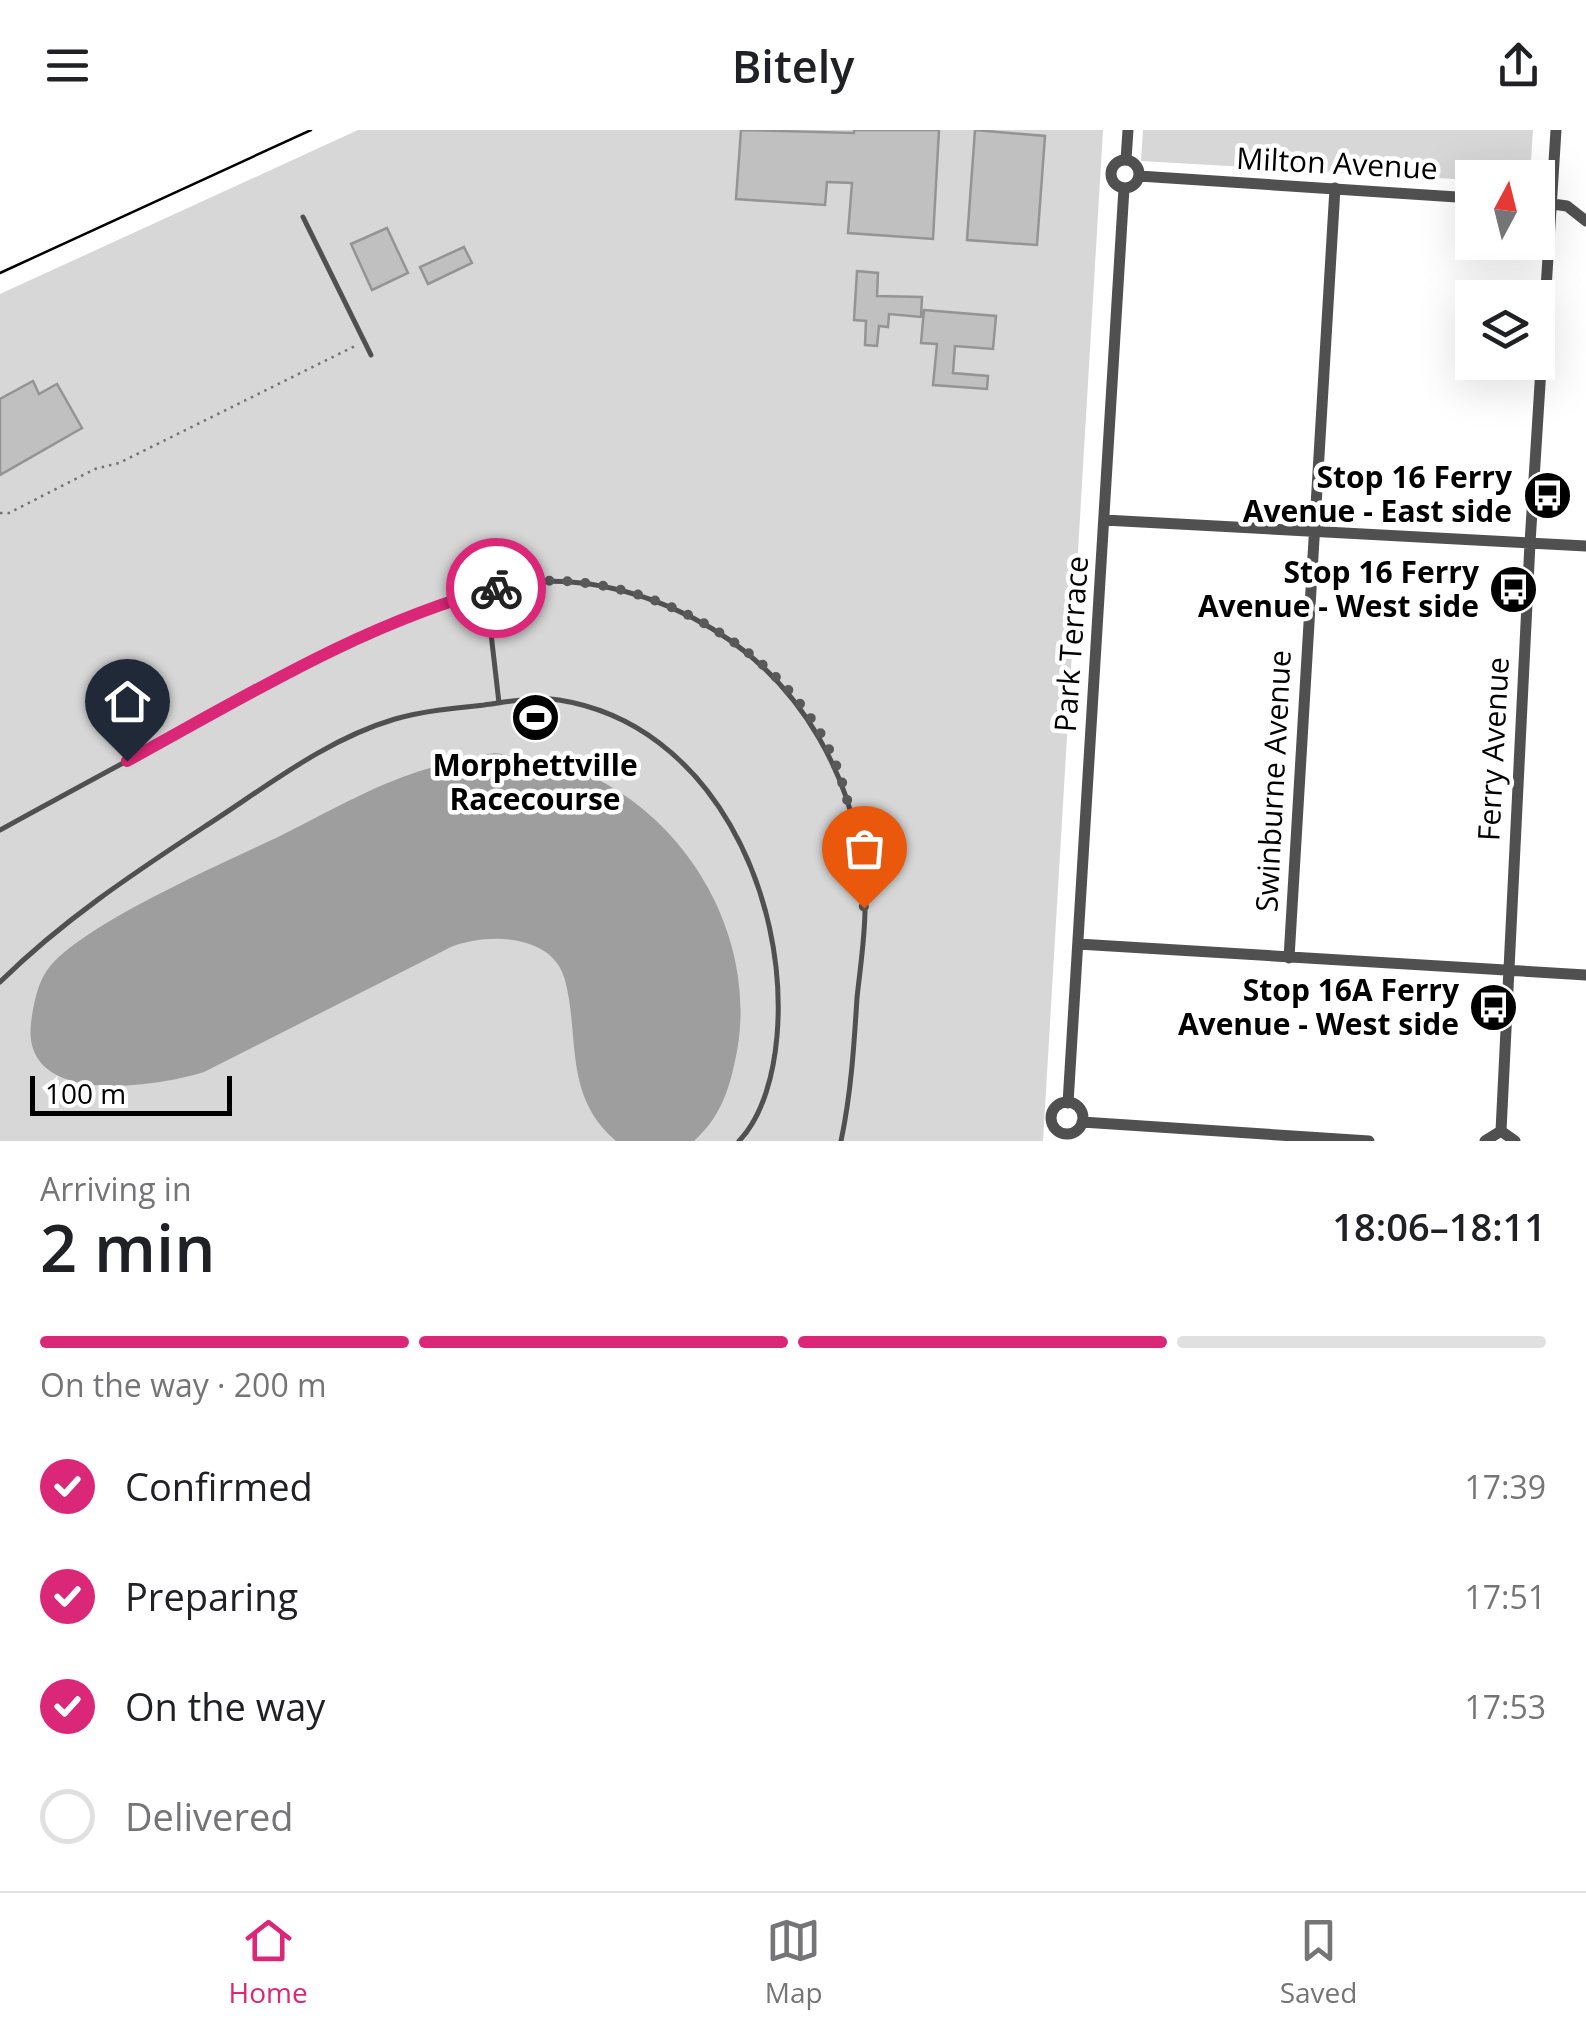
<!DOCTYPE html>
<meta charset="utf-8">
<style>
:root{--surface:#fff;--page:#f2f2f2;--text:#202124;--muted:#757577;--line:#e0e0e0;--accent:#db2777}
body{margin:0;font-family:"Open Sans",sans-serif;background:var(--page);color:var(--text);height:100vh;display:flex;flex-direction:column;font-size:38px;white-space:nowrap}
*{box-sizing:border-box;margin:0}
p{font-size:32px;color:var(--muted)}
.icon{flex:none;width:55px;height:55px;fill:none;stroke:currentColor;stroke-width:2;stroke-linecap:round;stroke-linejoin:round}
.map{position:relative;height:1011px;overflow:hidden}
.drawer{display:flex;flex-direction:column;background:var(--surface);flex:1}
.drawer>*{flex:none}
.needle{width:65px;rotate:7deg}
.buttons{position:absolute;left:1455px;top:30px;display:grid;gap:20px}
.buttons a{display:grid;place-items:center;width:100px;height:100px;border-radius:0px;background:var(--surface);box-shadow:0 10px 40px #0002;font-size:50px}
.scale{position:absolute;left:30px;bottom:25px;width:202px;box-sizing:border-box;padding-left:10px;border:5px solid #000;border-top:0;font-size:28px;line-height:35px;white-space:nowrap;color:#000;-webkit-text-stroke:8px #fff;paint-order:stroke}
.pin{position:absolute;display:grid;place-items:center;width:85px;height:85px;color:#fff;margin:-102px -42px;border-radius:50% 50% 50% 0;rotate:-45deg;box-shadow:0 0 10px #0007}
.pin .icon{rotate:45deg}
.courier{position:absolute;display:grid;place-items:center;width:100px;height:100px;margin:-50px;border:8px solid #db2777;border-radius:50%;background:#fff;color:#222;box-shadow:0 2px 12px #0007}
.summary em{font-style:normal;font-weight:600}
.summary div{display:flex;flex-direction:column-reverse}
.summary{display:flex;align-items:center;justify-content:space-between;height:170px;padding:0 40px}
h1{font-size:65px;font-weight:600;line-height:75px}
.bar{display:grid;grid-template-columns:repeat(4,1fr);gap:15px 10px;align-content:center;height:120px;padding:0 40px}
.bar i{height:12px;border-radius:8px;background:var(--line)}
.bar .current{background:var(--accent)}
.bar p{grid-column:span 4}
ol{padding:0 40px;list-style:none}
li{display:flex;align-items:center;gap:30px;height:110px}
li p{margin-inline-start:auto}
li .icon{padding:10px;border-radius:50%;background:var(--accent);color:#fff;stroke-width:4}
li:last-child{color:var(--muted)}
li i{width:55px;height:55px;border:5px solid var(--line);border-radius:50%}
header{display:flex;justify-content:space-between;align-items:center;height:130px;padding:0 40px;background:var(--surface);font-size:45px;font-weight:600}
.tabs{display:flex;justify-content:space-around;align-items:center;height:140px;border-top:2px solid var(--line);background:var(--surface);font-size:28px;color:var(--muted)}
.tabs a{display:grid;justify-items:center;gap:5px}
.tabs .current{color:var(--accent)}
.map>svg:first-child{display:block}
.green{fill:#d7d7d7}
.water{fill:#9e9e9e}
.building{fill:#c0c0c0;stroke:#949494;stroke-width:2.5}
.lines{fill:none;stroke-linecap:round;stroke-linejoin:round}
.path{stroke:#727272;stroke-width:2.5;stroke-dasharray:2.5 5;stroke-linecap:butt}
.lane{stroke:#505050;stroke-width:5}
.street{stroke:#505050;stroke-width:11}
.tram{stroke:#000;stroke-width:2.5}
.done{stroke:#595959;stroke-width:10;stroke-dasharray:0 18}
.route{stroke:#db2777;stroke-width:12}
.labels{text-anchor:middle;stroke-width:9;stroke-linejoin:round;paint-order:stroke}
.street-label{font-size:30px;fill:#000;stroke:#fff}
.poi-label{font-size:30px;font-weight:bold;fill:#000;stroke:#fff;text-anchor:end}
</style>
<header><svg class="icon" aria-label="menu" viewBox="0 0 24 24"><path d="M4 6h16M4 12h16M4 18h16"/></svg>Bitely<svg class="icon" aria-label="share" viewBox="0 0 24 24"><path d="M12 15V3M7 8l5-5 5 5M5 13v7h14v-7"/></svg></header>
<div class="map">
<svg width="1586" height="1011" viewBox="0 0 1586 1011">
<rect width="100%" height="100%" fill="#fff"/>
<path class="green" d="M358 0H1103L1043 1011H0V164Z
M1143 0H1533L1530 47 1472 50 1141 31Z"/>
<path class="water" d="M494 623C541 629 584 637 624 665 708 722 758 830 735 931 728 964 719 988 694 1011H616C563 966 580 907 565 850 553 803 487 803 451 817L204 942C156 957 21 978 31 893 33 877 37 855 46 842 76 796 229 731 282 705 316 688 350 669 385 654 420 639 457 630 494 623Z"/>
<path class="building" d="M741 0 854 3V0H939L933 109 848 103 852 53 827 52 825 75 736 69Z
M975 0 1045 6 1037 115 967 110Z
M387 98 408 143 372 160 351 114Z
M464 117 472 133 428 154 420 137Z
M857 141 878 143 877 166 922 167 921 187 889 184 888 197 879 196 877 216 865 215 866 191 854 190Z
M924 180 996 186 993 219 955 216 953 243 988 246 987 259 933 255 937 214 921 213Z
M33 251 39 264 57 254 82 298 0 345V269Z"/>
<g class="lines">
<path class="path" d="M0 383H9L95 339 119 333 355 216"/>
<path class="lane" d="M303 87 371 225
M486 460 499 573
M0 700C95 648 190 596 287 546 355 511 427 472 503 456 568 443 635 458 693 488 802 544 863 656 865 778 865 808 860 839 857 868 854 916 851 964 841 1011
M0 852C62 791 131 745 204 697 265 658 324 610 395 589 423 581 454 578 484 575 507 572 536 566 559 570 712 594 789 766 777 906 774 941 764 985 739 1011"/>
<path class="street" d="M1111 44a14 14 0 1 1 28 0a14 14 0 1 1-28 0Z
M1126 30 1128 0
M1139 46 1472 68
M1538 72 1567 76 1586 91
M1104 390 1586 416
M1078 814 1586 845
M1289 828 1335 58
M1051 988a16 16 0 1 1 32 0a16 16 0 1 1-32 0Z
M1068 973 1124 58
M1082 992 1369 1011
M1501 1001 1530 413 1556 0
M1485 1011 1501 1001 1515 1011"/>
<path class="tram" d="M0 143 311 0"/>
</g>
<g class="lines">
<path class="done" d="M496 458C622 424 789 515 836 635 854 682 859 729 864 778"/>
<path class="route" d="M127 631C244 567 366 492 496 458"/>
</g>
<defs>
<symbol id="bus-disc" viewBox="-11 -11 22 22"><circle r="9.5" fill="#000" stroke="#fff"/><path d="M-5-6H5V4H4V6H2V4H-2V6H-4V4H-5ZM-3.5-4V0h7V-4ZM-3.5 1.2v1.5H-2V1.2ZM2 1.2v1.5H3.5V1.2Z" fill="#fff"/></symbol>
<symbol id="stadium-disc" viewBox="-11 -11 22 22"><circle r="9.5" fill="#000" stroke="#fff"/><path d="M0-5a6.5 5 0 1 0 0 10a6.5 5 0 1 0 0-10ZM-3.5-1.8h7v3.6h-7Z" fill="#fff"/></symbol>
</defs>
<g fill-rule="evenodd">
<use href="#bus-disc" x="1520" y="338" width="55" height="55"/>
<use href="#bus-disc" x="1486" y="432" width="55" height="55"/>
<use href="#stadium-disc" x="508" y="560" width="55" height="55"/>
<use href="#bus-disc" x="1466" y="850" width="55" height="55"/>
</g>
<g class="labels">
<g class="street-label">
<text transform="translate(1337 34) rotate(3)" y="10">Milton Avenue</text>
<text transform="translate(1072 514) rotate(-86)" y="10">Park Terrace</text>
<text transform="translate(1494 619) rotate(-87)" y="10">Ferry Avenue</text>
<text transform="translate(1274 651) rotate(-87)" y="10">Swinburne Avenue</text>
</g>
<g class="poi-label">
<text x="1512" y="358">Stop 16 Ferry<tspan x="1512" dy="34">Avenue - East side</tspan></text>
<text x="1479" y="453">Stop 16 Ferry<tspan x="1479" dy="34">Avenue - West side</tspan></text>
<text x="535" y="646" text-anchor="middle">Morphettville<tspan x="535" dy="34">Racecourse</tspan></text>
<text x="1459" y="871">Stop 16A Ferry<tspan x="1459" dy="34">Avenue - West side</tspan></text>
</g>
</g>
</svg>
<div class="buttons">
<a><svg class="needle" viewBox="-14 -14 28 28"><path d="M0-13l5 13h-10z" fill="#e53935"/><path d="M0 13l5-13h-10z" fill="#757577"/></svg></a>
<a><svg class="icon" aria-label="layers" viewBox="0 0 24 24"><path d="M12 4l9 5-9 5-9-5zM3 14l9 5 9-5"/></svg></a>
</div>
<div class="scale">100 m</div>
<div class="pin" style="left:864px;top:778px;background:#ea580c"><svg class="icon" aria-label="bag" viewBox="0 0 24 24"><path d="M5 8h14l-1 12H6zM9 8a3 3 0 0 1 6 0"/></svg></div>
<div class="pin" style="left:127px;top:631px;background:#1f2937"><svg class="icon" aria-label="home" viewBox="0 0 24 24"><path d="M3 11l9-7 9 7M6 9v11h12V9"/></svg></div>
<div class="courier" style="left:496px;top:458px"><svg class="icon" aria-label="bike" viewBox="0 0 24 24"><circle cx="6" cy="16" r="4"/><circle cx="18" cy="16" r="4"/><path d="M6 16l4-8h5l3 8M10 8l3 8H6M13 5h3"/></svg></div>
</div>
<section class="drawer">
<div class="summary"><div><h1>2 min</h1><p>Arriving in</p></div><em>18:06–18:11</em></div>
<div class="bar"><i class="current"></i><i class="current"></i><i class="current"></i><i></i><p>On the way · 200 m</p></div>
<ol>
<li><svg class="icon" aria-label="check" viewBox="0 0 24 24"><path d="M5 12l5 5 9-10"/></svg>Confirmed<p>17:39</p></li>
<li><svg class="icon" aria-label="check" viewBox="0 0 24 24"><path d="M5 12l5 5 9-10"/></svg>Preparing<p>17:51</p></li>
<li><svg class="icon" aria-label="check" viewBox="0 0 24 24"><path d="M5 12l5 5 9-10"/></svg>On the way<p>17:53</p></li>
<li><i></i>Delivered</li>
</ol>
</section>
<nav class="tabs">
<a class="current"><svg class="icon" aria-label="home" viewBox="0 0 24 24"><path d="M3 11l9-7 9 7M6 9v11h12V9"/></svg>Home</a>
<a><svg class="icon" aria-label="map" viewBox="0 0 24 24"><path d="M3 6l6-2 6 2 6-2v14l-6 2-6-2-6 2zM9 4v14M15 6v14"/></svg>Map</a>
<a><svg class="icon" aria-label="saved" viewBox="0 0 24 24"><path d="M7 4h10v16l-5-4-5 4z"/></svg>Saved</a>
</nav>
